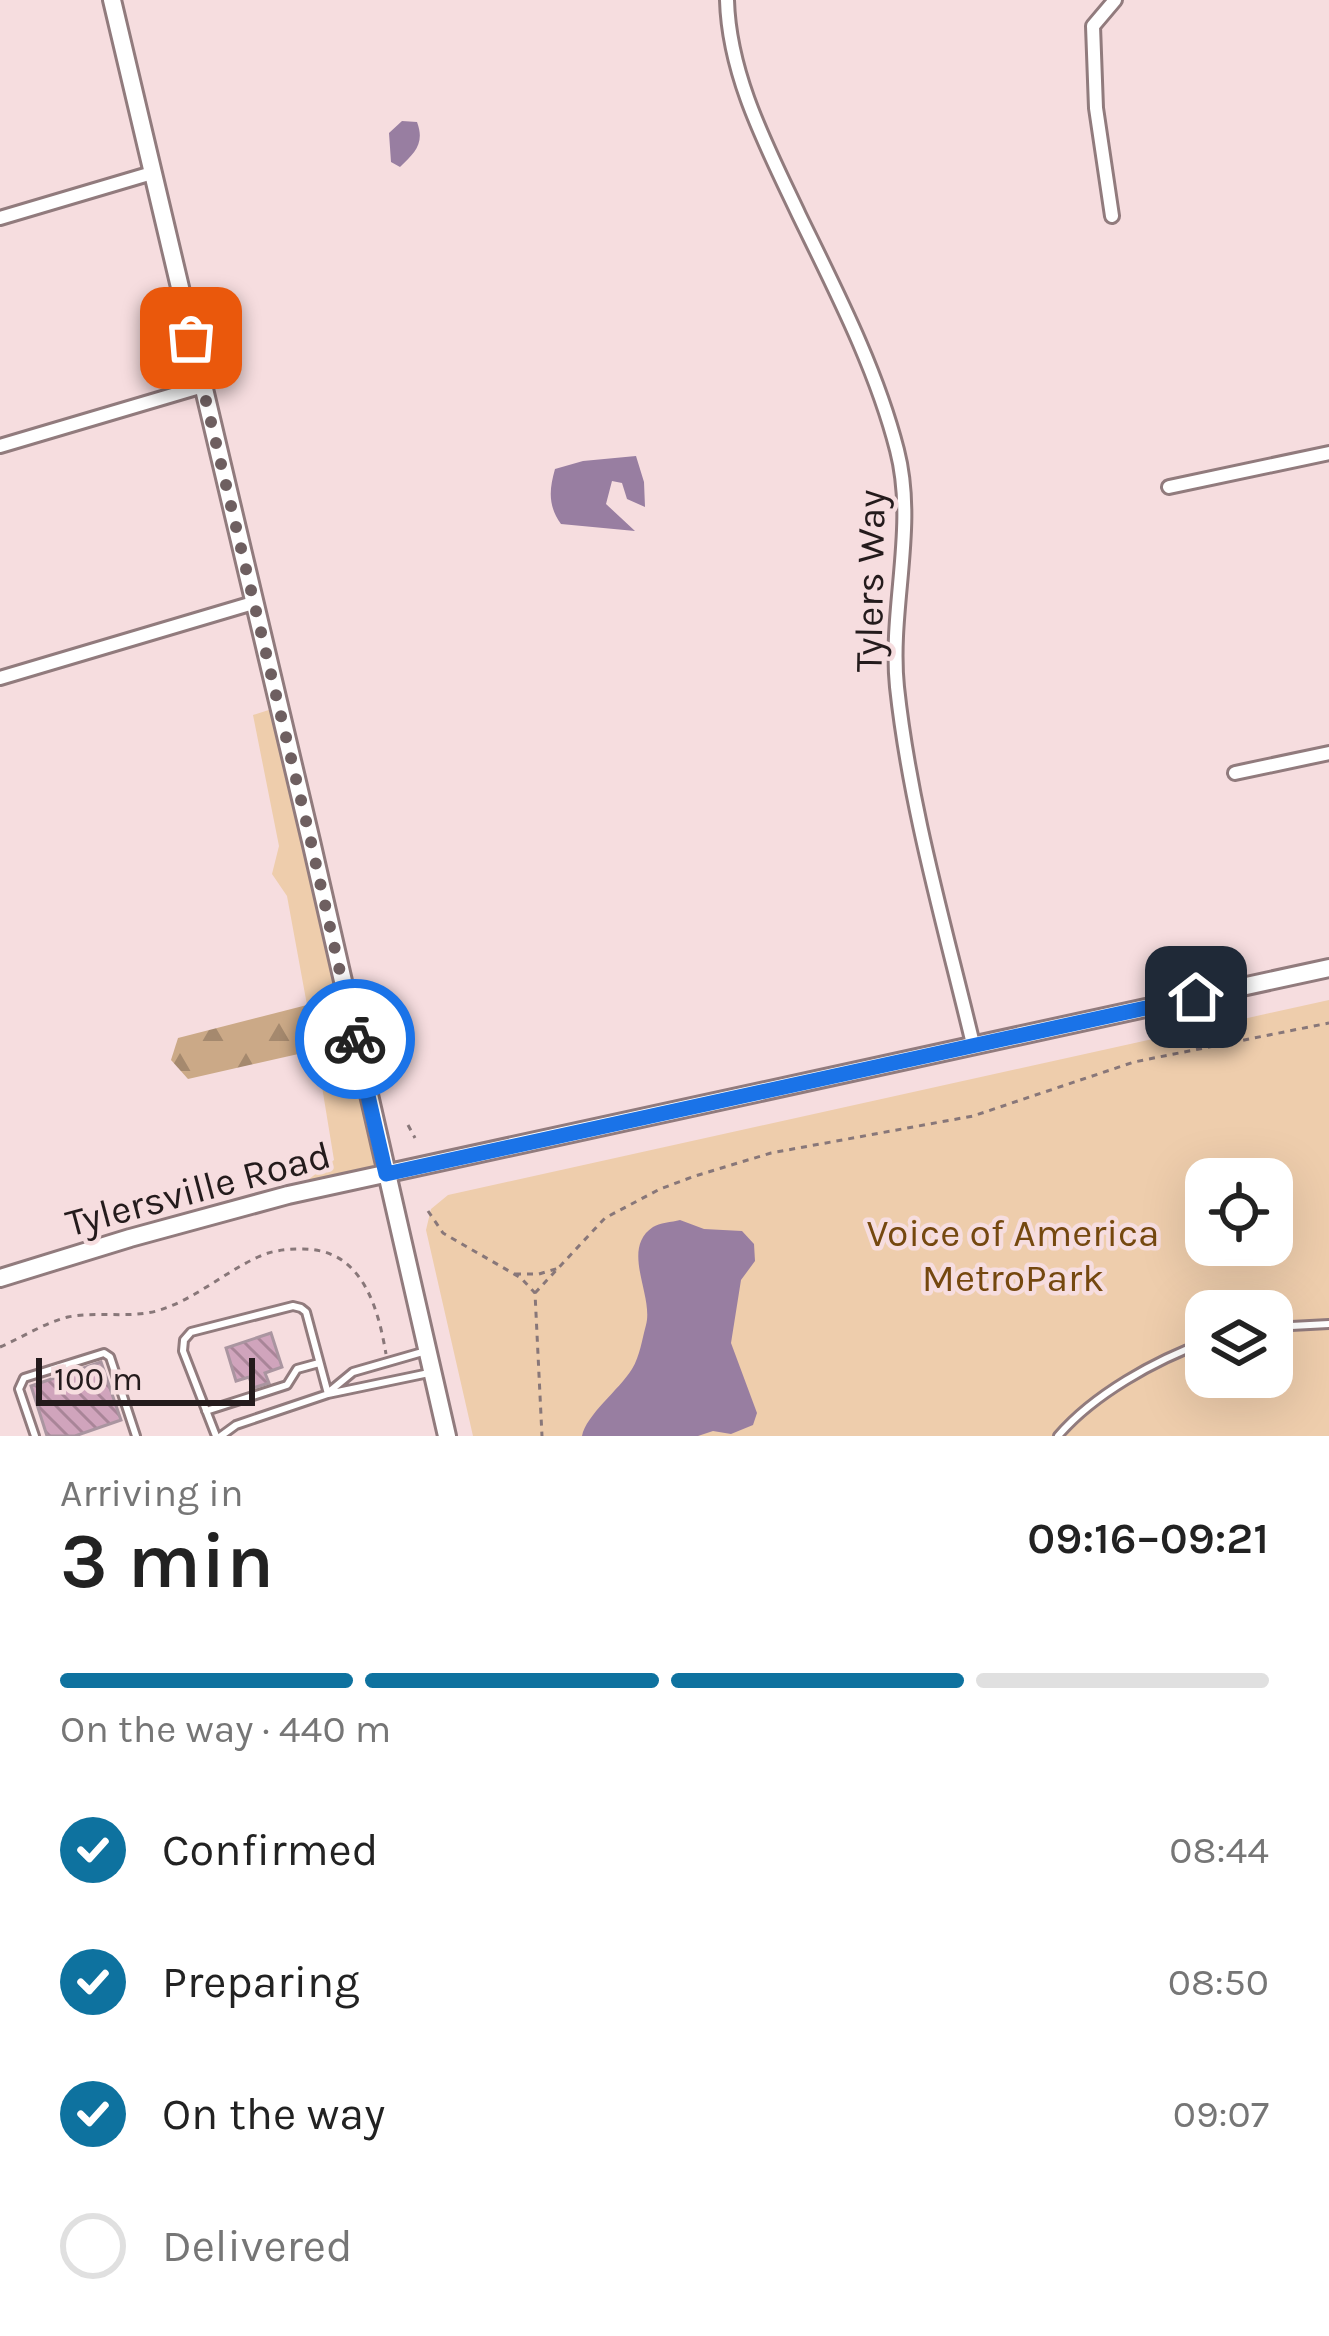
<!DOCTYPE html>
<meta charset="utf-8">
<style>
:root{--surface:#fff;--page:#f6f6f6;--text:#222;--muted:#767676;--line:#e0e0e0;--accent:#0e729f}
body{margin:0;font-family:Karla,sans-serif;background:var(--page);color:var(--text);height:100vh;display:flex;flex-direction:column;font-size:45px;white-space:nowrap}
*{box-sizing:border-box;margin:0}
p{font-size:39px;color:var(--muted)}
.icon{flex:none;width:66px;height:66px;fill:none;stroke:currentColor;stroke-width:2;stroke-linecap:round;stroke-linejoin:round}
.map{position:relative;height:1436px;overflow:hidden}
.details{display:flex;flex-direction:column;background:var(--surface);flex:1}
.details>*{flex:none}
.tools{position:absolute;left:1185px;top:1158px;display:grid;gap:24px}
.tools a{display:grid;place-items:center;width:108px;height:108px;border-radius:24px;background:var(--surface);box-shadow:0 12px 48px #0002;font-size:60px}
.scale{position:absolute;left:36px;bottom:30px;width:219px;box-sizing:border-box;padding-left:12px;border:6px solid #241b1c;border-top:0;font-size:33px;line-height:42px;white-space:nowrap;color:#241b1c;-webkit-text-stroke:9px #f6dddf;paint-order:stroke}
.pin{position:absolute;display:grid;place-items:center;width:102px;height:102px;color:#fff;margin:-51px;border-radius:24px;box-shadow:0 6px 18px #0006}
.courier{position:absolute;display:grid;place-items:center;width:120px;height:120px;margin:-60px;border:9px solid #1a73e8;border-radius:50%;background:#fff;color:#222;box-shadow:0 3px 15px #0007}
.summary em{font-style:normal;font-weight:600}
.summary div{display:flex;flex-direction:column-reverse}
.summary{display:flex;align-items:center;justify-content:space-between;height:204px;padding:0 60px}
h1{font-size:78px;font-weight:600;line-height:90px}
.bar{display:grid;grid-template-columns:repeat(4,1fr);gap:18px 12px;align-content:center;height:144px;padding:0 60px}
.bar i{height:15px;border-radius:9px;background:var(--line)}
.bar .active{background:var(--accent)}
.bar p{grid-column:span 4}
ol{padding:0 60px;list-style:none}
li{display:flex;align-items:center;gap:36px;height:132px}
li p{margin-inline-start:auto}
li .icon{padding:12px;border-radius:50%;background:var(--accent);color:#fff;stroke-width:4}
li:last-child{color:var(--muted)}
li i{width:66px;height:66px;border:6px solid var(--line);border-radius:50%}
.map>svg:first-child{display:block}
.green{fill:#eecdac;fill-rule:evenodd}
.forest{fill:url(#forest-firs)}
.water{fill:#987ea1}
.building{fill:url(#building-back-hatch);stroke:#aa95a0;stroke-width:3}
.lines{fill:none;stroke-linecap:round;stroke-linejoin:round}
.lane-casing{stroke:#917b7d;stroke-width:12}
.street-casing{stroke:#917b7d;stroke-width:18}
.secondary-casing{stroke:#917b7d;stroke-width:22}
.path{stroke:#887779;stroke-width:3;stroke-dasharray:6 6;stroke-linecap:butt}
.lane{stroke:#fff;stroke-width:6}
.street{stroke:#fff;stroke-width:12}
.secondary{stroke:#fff;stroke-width:16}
.done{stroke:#6e5f60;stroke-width:12;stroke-dasharray:0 21.6}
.route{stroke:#1a73e8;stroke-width:15}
.labels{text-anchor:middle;stroke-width:9;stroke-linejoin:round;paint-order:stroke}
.street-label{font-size:39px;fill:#241b1c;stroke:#f6dddf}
.park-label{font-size:39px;fill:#75480f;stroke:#f6dddf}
</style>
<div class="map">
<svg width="1329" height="1436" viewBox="0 0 1329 1436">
<defs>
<pattern id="forest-firs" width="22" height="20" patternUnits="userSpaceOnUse" patternTransform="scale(3)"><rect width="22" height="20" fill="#cba987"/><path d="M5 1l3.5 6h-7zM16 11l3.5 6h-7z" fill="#a5896e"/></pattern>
<pattern id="building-back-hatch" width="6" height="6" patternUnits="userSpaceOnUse" patternTransform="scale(3)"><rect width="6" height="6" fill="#d0a4bc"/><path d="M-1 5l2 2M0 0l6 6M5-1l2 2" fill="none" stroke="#a98598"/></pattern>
</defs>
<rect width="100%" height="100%" fill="#f6dddf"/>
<path class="green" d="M278 707 386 1174 288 1195 334 1160 316 1050 326 1026 307 1005 287 896 272 874 279 846 253 715Z
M1329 1000V1436H473L426 1230 431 1209 448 1195ZM1206 1179H1272V1245H1206ZM1206 1311H1272V1377H1206Z"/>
<path class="forest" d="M307 1005 327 1026 316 1050 188 1079 171 1060 178 1038Z"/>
<path class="water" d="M402 121 417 122C425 143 415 153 400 167L391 162 389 133Z
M636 456 644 482 645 507 627 499 622 483 612 481 606 504 635 531 561 524C548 506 549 490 555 469L583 461Z
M680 1220 704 1229 742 1231 754 1244 755 1261 741 1280 731 1343 757 1413 753 1425 731 1434 713 1431 698 1436H582C586 1415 619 1390 632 1369 640 1356 642 1339 646 1325 654 1295 620 1249 653 1227 659 1223 672 1222 680 1220Z"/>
<path class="building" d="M271 1333 282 1367 265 1373 269 1383 253 1388 249 1377 236 1381 226 1348Z
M101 1362 121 1420 75 1436H47L31 1386Z"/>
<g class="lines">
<defs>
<path id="lane" d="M1272 1327 1329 1324
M330 1391 353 1372 426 1351
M206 1411 287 1385 297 1369 319 1363
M35 1436 19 1389 24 1378 104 1353 110 1357 136 1436
M216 1436 183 1351 184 1340 191 1332 293 1306 301 1308 306 1312 328 1394
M221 1436 236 1425 328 1394 429 1373
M1058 1436C1093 1395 1155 1360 1206 1342"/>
<path id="street" d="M727 0C729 76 767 147 799 215 836 291 876 368 897 450 917 527 889 609 897 687 910 808 945 927 973 1044
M1112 216 1096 108 1093 26 1115 0
M0 218 152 173
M0 446 203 386
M1169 487 1329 453
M0 678 253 603
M1235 773 1329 753"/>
<path id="secondary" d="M112 0 311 841 447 1436
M0 1278 130 1238 288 1195 1329 968"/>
</defs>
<use href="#lane" class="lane-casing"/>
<use href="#street" class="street-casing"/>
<use href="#secondary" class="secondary-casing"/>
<path class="path" d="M408 1125 415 1138
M428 1211 443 1233 521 1278 535 1293 542 1436
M515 1274H539L559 1268
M535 1293 605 1218 660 1189 695 1176 771 1153 973 1116 1134 1062 1329 1023
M0 1347C23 1337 44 1323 68 1317 98 1311 131 1319 160 1310 195 1299 225 1272 258 1257 273 1250 287 1249 303 1249 362 1249 378 1307 386 1354"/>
<use href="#lane" class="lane"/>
<use href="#street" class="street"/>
<use href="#secondary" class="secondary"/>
</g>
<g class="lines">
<path class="done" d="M191 338 311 842 355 1039"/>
<path class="route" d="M355 1039 386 1174 1196 997"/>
</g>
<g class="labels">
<g class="street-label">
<text transform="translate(869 581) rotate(-89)" y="14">Tylers Way</text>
<text transform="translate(198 1188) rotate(-15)" y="14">Tylersville Road</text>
</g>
<g class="park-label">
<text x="1013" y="1246">Voice of America<tspan x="1013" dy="45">MetroPark</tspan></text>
</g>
</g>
</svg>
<div class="tools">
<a><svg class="icon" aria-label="locate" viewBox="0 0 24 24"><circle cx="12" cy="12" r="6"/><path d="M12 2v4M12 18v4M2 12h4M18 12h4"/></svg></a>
<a><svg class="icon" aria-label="layers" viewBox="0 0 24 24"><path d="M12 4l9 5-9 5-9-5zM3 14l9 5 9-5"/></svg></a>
</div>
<div class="scale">100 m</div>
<div class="pin" style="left:191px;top:338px;background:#ea580c"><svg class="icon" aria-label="bag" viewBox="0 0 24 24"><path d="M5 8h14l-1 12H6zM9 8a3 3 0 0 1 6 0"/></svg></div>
<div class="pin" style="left:1196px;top:997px;background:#1f2937"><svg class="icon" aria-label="home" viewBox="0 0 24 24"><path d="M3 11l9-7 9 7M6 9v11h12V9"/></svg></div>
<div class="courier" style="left:355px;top:1039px"><svg class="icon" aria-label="bike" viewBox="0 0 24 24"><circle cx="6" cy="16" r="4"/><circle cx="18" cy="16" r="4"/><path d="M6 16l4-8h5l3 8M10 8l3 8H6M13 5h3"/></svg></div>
</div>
<section class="details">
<div class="summary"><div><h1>3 min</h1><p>Arriving in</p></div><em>09:16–09:21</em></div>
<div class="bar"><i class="active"></i><i class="active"></i><i class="active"></i><i></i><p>On the way · 440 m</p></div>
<ol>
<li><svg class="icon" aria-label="check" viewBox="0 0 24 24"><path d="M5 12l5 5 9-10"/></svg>Confirmed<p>08:44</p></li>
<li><svg class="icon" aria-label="check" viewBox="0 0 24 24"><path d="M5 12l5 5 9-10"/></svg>Preparing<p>08:50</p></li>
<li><svg class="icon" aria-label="check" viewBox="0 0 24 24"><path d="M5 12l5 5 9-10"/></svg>On the way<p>09:07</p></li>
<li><i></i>Delivered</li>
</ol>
</section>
